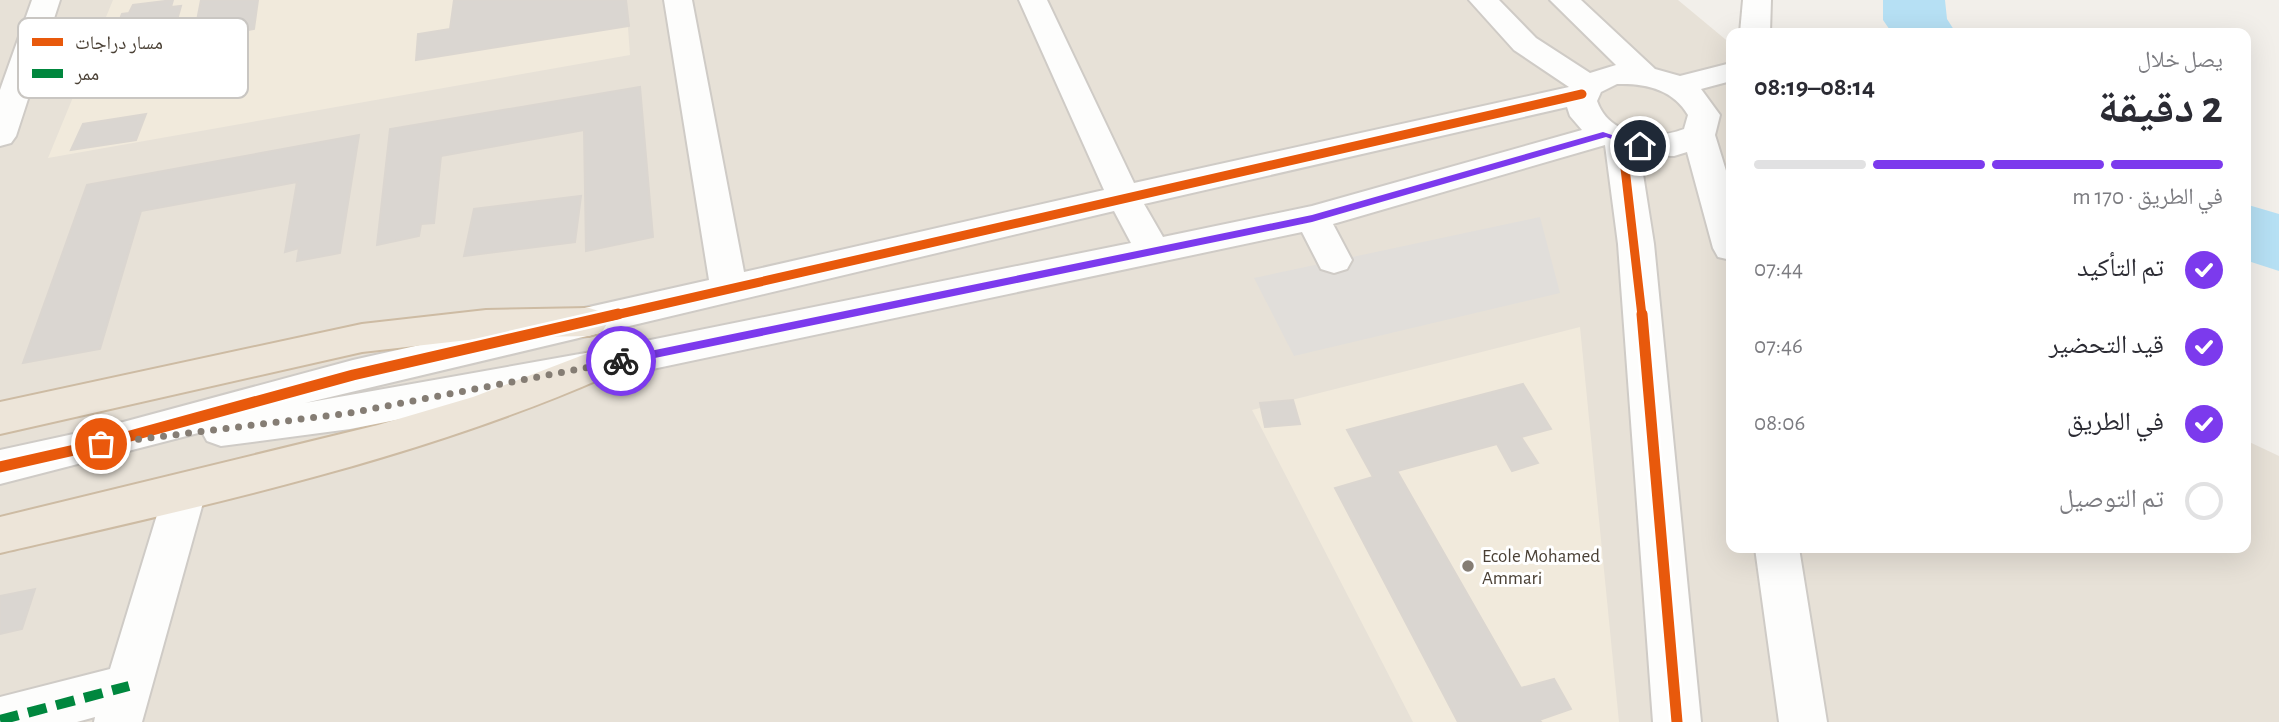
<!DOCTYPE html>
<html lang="ar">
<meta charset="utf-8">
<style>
:root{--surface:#fff;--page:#f2f2f3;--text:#2b2b33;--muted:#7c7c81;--line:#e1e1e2;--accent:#7c3aed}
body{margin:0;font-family:"Alegreya Sans","Noto Naskh Arabic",sans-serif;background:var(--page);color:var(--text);direction:rtl;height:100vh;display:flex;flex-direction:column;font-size:26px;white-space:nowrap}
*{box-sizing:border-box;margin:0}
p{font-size:23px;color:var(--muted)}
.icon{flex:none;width:38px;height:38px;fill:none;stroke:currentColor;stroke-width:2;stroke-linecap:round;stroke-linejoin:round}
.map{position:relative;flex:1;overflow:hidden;direction:ltr}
.side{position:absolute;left:1726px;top:28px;width:525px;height:525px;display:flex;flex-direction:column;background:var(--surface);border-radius:14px;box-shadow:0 7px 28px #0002;direction:rtl}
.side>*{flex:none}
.pin{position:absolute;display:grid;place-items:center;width:60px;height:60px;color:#fff;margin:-30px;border:4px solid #fff;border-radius:50%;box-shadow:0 2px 7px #0007}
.courier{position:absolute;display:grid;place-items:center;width:70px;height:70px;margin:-35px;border:5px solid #7c3aed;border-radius:50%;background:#fff;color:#222;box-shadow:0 2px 9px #0007}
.head em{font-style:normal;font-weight:700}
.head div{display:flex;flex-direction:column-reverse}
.head{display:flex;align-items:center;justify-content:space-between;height:119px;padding:0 28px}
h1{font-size:46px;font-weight:700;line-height:52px}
.bar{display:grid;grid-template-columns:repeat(4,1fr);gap:10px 7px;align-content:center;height:84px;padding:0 28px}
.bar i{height:9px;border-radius:5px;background:var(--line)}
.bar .selected{background:var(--accent)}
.bar p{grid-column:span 4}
ol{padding:0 28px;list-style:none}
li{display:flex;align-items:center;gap:21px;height:77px}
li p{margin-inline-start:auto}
li .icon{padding:7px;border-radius:50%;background:var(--accent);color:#fff;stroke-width:4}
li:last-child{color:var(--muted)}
li i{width:38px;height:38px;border:4px solid var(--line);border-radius:50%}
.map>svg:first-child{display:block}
.residential{fill:#e7e1d7}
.education{fill:#f1eadc}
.parking{fill:#e1deda}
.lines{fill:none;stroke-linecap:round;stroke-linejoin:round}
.river{fill:#b6e0f4;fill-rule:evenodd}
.building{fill:#dad6d1;stroke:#dbd6d0;stroke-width:2}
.minor-casing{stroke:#cfcbc6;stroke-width:4}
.highway-casing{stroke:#cdbba3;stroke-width:4}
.minor{fill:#fdfdfc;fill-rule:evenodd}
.highway{fill:#ede5d9;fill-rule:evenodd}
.quiet{stroke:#00873e;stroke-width:10;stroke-dasharray:19 10;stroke-linecap:butt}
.cycleway-far1-casing{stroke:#fff;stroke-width:12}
.cycleway-casing{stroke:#fff;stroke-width:16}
.cycleway-far1{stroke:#e8590c;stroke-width:9}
.cycleway{stroke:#e8590c;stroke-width:11}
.route{fill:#7c3aed}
.done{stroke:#857d74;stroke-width:7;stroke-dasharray:0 12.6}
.poi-dot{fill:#857d74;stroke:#fff;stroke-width:2.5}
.labels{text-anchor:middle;stroke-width:6;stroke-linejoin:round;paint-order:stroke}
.poi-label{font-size:19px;fill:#4a4035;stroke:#fff;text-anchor:start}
.key{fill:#fff;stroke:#c9c6c2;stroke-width:2}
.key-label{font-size:19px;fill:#4a4035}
</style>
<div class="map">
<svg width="2279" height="722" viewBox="0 0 2279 722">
<rect width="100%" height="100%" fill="#f2efea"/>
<path class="residential" d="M0 0H1678L1731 44V548H2245V440L2279 456V722H0Z"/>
<path class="education" d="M113 0H626L630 55 48 158Z
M1580 327 1619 722H1413L1252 410Z"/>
<path class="parking" d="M1540 217 1560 293 1294 356 1254 278Z"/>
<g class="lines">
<path class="river" d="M1883 0H1945L1947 19 1956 33H1892L1883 20Z
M2245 204 2279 214V271L2245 260Z"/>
</g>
<path class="building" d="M173 0 171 7 181 6 166 59 156 60 153 72 103 80 109 67 100 69 122 14 129 13 133 5Z
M201 0H258L254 29 193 41Z
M454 0H626L629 26 416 60 418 34 450 29Z
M640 87 653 237 586 251 584 130 441 156 434 223 421 224 419 236 377 245 390 129Z
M146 114 136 140 71 150 83 124Z
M359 135 340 253 297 261 299 248 285 252 297 182 141 211 100 349 23 363 87 185Z
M581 196 575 242 464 256 474 209Z
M1523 384 1551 429 1521 437 1538 463 1512 471 1497 444 1397 471 1521 688 1554 679 1571 709 1539 720 1541 722H1458L1335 488 1373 477 1347 430Z
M1293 400 1300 424 1265 427 1260 403Z
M35 589 22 629 0 634V596Z"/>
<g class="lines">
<defs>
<path id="minor" d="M32 0H60L16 136 11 143 0 146V90Z
M664 0H692L744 272 1104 190 1019 0H1047L1134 183 1569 87 1514 50 1469 0H1499L1536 38 1590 73 1616 65 1550 0H1581L1655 69 1680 76 1731 63V81L1701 89 1720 115 1715 135 1731 187V260L1718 257 1713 248 1687 152 1674 156 1640 155 1654 244 1701 722H1653L1618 244 1605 145 1333 224 1352 260 1347 269 1334 273 1321 269 1302 232 591 382 350 429 221 446 207 441 202 432 0 484V450L101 428 353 360 709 280ZM1617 84C1645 83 1673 89 1688 115L1684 129C1654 141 1609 136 1597 101L1601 92ZM1567 107 1570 116 1582 130 1312 206 1163 237 1144 204ZM1114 211 1131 243 591 352 305 403Z
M1743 0H1771L1770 33H1740Z
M185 475 200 480 206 492 142 722H94L95 717 77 722H0V697L110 669 164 492 170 480Z
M1755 548H1799L1827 722H1779Z"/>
<path id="highway" d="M589 308 602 312 608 322 602 332 589 336 486 338 362 352 0 434V402L362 324 486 310Z
M591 352 605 357 610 367 605 377C413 461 203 506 0 553V517L378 425 473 397Z"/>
</defs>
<use href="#minor" class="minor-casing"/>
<use href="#highway" class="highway-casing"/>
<use href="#minor" class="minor"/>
<use href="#highway" class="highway"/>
<path class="quiet" d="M0 720 129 686"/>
<defs>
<path id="cycleway-far1" d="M1622 142 1642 316
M611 316 1582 94"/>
<path id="cycleway" d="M1642 314 1677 722
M0 467 101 444 353 375 618 314"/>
</defs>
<use href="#cycleway-far1" class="cycleway-far1-casing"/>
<use href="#cycleway" class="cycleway-casing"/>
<use href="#cycleway-far1" class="cycleway-far1"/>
<use href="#cycleway" class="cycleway"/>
</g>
<path class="route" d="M1603 132 1645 146 1640 149 1606 137 1312 222 621 365 615 361 621 357 1312 215Z"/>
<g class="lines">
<path class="done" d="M101 444 350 413 621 361"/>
</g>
<circle class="poi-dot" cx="1468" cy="566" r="7"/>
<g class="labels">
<g class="poi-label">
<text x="1482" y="562">Ecole Mohamed<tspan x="1482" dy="22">Ammari</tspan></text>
</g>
</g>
<rect x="18" y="18" width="230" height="80" rx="10" class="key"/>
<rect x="32" y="38" width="31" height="8" fill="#e8590c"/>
<rect x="32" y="69" width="31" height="9" fill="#00873e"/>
<g class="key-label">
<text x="75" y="49">مسار دراجات</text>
<text x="75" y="80">ممر</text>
</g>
</svg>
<div class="pin" style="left:101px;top:444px;background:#ea580c"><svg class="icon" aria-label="bag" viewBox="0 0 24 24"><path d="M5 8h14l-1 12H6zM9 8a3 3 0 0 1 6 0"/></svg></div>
<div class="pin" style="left:1640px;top:146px;background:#1f2937"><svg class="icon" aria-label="home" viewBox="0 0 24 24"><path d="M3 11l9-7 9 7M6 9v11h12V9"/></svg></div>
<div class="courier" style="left:621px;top:361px"><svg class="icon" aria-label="bike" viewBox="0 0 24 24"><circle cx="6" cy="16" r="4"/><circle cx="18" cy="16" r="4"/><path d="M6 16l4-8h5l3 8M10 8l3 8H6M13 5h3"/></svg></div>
<section class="side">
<div class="head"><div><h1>2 دقيقة</h1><p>يصل خلال</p></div><em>08:14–08:19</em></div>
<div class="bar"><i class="selected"></i><i class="selected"></i><i class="selected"></i><i></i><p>في الطريق · 170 m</p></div>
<ol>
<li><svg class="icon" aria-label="check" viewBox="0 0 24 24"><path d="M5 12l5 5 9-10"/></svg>تم التأكيد<p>07:44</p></li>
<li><svg class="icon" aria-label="check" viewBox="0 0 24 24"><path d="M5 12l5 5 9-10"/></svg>قيد التحضير<p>07:46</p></li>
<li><svg class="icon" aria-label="check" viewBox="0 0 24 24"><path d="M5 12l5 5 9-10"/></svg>في الطريق<p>08:06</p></li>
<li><i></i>تم التوصيل</li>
</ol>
</section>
</div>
